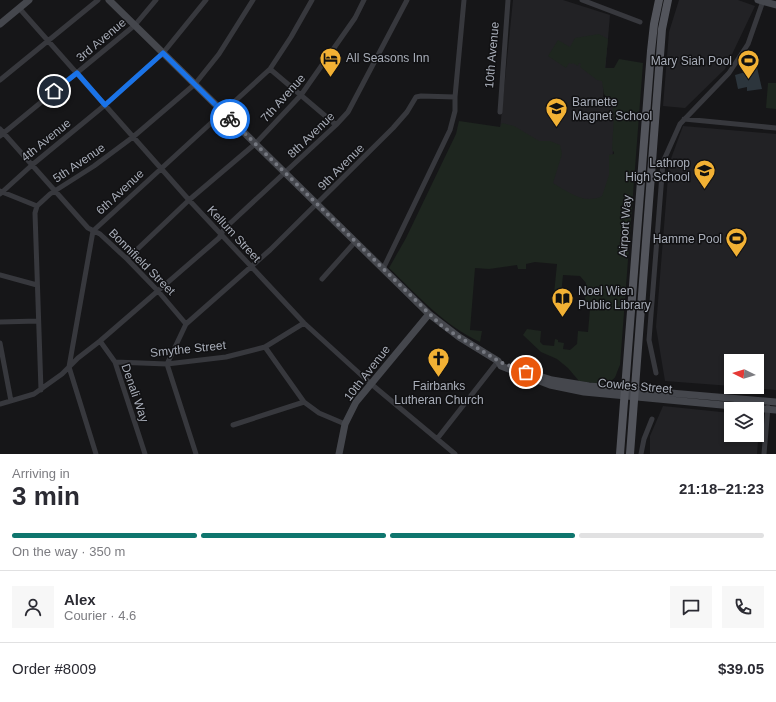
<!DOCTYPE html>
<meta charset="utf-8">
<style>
:root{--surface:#fff;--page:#f7f7f7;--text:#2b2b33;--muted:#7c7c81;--line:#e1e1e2;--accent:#0f766e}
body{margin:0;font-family:Arial,sans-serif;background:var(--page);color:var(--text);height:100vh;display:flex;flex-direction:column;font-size:15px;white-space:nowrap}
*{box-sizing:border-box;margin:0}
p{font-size:13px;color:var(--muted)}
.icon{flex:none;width:22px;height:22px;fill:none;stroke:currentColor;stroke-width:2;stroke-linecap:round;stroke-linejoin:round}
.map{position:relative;height:454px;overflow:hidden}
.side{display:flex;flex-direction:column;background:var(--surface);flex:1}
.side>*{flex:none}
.needle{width:26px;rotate:275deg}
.buttons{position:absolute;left:724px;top:354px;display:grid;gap:8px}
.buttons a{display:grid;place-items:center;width:40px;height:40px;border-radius:0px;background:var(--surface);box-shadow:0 2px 6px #0003;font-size:20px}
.pin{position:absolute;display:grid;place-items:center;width:34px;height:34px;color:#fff;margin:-17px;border:2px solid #fff;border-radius:50%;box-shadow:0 1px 4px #0007}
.courier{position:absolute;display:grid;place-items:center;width:40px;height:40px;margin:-20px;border:3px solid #1a73e8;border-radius:50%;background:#fff;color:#222;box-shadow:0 1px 5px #0007}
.head em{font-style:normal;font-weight:700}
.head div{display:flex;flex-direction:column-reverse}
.head{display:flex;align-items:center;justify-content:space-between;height:68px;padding:0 12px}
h1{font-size:26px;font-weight:700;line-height:30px}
.bar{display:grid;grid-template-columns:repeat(4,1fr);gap:6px 4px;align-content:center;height:48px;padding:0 12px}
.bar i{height:5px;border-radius:3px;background:var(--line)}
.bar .selected{background:var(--accent)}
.bar p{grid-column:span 4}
.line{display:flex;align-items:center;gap:10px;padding:0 12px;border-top:1px solid var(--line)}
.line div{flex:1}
.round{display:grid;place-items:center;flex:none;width:42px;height:42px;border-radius:0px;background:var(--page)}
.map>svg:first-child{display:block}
.built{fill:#222225}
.green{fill:#1e261f}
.water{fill:#2c353c}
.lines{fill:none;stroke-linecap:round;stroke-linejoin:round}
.street{stroke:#37383d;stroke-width:5}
.secondary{stroke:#45474d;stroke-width:7}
.primary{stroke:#53555c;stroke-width:8}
.done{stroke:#757880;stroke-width:4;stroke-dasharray:0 7.2}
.route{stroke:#1a73e8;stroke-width:5}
.labels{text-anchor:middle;stroke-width:3;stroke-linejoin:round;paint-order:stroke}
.street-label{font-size:12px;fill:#a8adb8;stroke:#111113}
.poi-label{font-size:12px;fill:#a8adb8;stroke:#111113;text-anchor:start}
</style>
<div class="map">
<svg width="776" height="454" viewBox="0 0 776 454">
<rect width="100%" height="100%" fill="#161618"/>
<path class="built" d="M513 0H563L610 15 603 97 617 99 607 226 497 159Z
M679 0H738L755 6 725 69 685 108 663 106 669 32Z
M683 126 776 134V390L745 387H757V361H731V386L665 381 656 327 669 164Z
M663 406 731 413V435H757V416H760L757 454H650V436Z"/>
<path class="green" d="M599 34 608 39 605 68H614L619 59 643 63 620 365C614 377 618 381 602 382L601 384 579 381 568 368 557 359 541 352 523 335 527 329 541 331 540 342 543 345 554 346 555 339 558 340V342L564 343 563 349 570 350 577 344 578 331 588 332 590 309 585 301 586 283 580 276 563 275 561 295 554 294 557 264 535 262 526 264V269H518L517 265 489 269 475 268 470 330 482 331 480 342C445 326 417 295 389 268L406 238 456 134 459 121 500 127 502 123 514 126 539 141H550L560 145 562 154 553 183C568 192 585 205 602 196L609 175V155L614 154V152L612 150 614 114 612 103 604 94 602 81 597 80 580 67 581 64 579 63 578 66 573 63 572 64 569 63 566 68 548 56 558 40 570 47 575 38Z
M768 83H776V109L766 108Z"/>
<path class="water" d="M756 63 762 89 747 91V87L738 89 735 75 749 71 748 65Z"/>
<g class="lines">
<path class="street" d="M582 0 640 22
M19 8 189 200 304 323 370 383 455 454
M270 69 336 125
M0 80 98 0
M500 112 508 0
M684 119 776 128
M0 129 88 228 100 234 127 259 158 291 186 324
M0 136 135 25 156 0
M0 191 37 206
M0 194 32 165 105 105 163 53 206 0
M127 259 189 200 255 144 301 95 355 18 364 0
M383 269 450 130 455 111V97
M0 275 37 285
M322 279 355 242
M0 322 38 321
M100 341 115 362 145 454
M0 343 11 401
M265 347 304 402 319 413 345 424
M115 362 167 364 226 357 265 347 304 323
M656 373 649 340 663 162 680 124 729 73 748 44 763 1
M41 390 35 213 37 206 50 194 94 166 133 137 195 84 219 54 253 0
M0 404 34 394 62 374 78 358 100 341 219 238 224 229 336 125 348 112 407 0
M233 425 304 402
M437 439 498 361
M96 454 69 367 93 231 270 69 291 37 312 0
M196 454 167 364 186 324 270 250 393 128 407 112 416 97 421 96 455 97 464 0
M641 454 644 439 652 419
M764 454 768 407"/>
<path class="secondary" d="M109 0 429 314 459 337 498 361 501 366 550 385 584 392 776 410
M758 0 776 5
M0 24 29 0
M520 370 552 380 589 386 776 402
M339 454 345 424 356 402 429 314"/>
<path class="primary" d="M620 454 651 51 654 24 659 0
M630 454 662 29 668 0"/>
</g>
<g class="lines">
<path class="done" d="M230 119 443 327 500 362 526 372"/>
<path class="route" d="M54 91 77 73 105 105 163 53 230 119"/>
</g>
<defs>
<symbol id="hotel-pin" viewBox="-11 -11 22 30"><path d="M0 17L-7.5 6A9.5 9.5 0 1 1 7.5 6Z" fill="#f2b134" stroke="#111113"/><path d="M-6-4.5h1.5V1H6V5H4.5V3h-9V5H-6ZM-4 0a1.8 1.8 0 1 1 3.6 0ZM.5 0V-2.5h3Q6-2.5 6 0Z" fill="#111"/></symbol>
<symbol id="stadium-pin" viewBox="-11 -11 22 30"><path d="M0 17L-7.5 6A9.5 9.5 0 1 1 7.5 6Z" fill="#f2b134" stroke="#111113"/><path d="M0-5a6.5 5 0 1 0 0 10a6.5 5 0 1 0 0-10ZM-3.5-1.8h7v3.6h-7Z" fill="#111"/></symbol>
<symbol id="school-pin" viewBox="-11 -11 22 30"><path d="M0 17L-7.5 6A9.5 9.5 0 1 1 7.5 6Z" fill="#f2b134" stroke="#111113"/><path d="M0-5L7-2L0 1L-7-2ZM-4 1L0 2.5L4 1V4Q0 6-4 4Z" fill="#111"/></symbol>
<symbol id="library-pin" viewBox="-11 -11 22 30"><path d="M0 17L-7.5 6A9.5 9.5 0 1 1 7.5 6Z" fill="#f2b134" stroke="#111113"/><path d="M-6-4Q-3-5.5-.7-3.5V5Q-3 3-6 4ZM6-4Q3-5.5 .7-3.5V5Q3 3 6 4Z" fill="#111"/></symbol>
<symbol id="church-pin" viewBox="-11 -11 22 30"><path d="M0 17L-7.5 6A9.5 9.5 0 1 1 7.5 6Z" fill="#f2b134" stroke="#111113"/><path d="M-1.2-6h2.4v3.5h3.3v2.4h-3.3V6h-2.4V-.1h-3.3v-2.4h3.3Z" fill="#111"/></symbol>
</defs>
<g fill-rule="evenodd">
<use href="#hotel-pin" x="318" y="46" width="25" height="34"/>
<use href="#stadium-pin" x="736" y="48" width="25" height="34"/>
<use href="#school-pin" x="544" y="96" width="25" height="34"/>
<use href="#school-pin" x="692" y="158" width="25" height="34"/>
<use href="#stadium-pin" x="724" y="226" width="25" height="34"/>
<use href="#library-pin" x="550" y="286" width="25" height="34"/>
<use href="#church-pin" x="426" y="346" width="25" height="34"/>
</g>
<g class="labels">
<g class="street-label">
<text transform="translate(101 40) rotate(-40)" y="4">3rd Avenue</text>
<text transform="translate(492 55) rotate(-85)" y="4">10th Avenue</text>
<text transform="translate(283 98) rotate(-48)" y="4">7th Avenue</text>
<text transform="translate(311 135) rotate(-44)" y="4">8th Avenue</text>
<text transform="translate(46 140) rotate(-39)" y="4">4th Avenue</text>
<text transform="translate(79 163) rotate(-34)" y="4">5th Avenue</text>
<text transform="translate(341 167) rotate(-45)" y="4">9th Avenue</text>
<text transform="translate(120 192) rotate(-43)" y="4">6th Avenue</text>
<text transform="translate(625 226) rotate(-86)" y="4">Airport Way</text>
<text transform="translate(234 234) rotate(47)" y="4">Kellum Street</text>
<text transform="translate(142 262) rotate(45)" y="4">Bonnifield Street</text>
<text transform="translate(188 349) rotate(-6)" y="4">Smythe Street</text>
<text transform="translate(367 373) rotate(-52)" y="4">10th Avenue</text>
<text transform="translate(635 386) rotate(5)" y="4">Cowles Street</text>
<text transform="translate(135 393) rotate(71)" y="4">Denali Way</text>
</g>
<g class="poi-label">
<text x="346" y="62">All Seasons Inn</text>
<text x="732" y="65" text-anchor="end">Mary Siah Pool</text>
<text x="572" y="106">Barnette<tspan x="572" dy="14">Magnet School</tspan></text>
<text x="690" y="167" text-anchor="end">Lathrop<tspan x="690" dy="14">High School</tspan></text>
<text x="722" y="243" text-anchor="end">Hamme Pool</text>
<text x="578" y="295">Noel Wien<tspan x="578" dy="14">Public Library</tspan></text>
<text x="439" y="390" text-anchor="middle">Fairbanks<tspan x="439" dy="14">Lutheran Church</tspan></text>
</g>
</g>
</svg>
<div class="buttons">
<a><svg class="needle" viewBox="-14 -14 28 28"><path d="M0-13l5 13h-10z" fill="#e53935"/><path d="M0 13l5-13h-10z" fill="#7c7c81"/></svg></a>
<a><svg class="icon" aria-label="layers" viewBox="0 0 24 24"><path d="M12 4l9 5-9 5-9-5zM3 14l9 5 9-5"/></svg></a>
</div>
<div class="pin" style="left:526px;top:372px;background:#ea580c"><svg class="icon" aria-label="bag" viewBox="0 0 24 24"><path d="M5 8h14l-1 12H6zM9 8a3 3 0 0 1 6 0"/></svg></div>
<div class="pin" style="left:54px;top:91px;background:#1f2937"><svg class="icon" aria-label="home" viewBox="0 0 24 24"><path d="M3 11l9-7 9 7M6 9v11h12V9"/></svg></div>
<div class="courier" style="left:230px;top:119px"><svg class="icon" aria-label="bike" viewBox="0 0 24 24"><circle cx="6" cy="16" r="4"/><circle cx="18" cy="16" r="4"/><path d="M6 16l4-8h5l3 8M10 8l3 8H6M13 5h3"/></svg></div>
</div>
<section class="side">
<div class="head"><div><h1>3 min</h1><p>Arriving in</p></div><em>21:18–21:23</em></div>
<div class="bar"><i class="selected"></i><i class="selected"></i><i class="selected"></i><i></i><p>On the way · 350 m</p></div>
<div class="line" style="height:72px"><a class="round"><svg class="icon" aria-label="person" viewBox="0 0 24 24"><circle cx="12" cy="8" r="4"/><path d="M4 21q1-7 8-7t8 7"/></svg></a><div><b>Alex</b><p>Courier · 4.6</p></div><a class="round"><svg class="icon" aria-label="chat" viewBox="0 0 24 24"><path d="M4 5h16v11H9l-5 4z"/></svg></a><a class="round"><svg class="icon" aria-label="phone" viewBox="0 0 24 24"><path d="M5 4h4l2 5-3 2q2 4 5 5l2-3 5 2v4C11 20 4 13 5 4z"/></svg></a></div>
<div class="line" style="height:52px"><div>Order #8009</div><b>$39.05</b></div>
</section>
